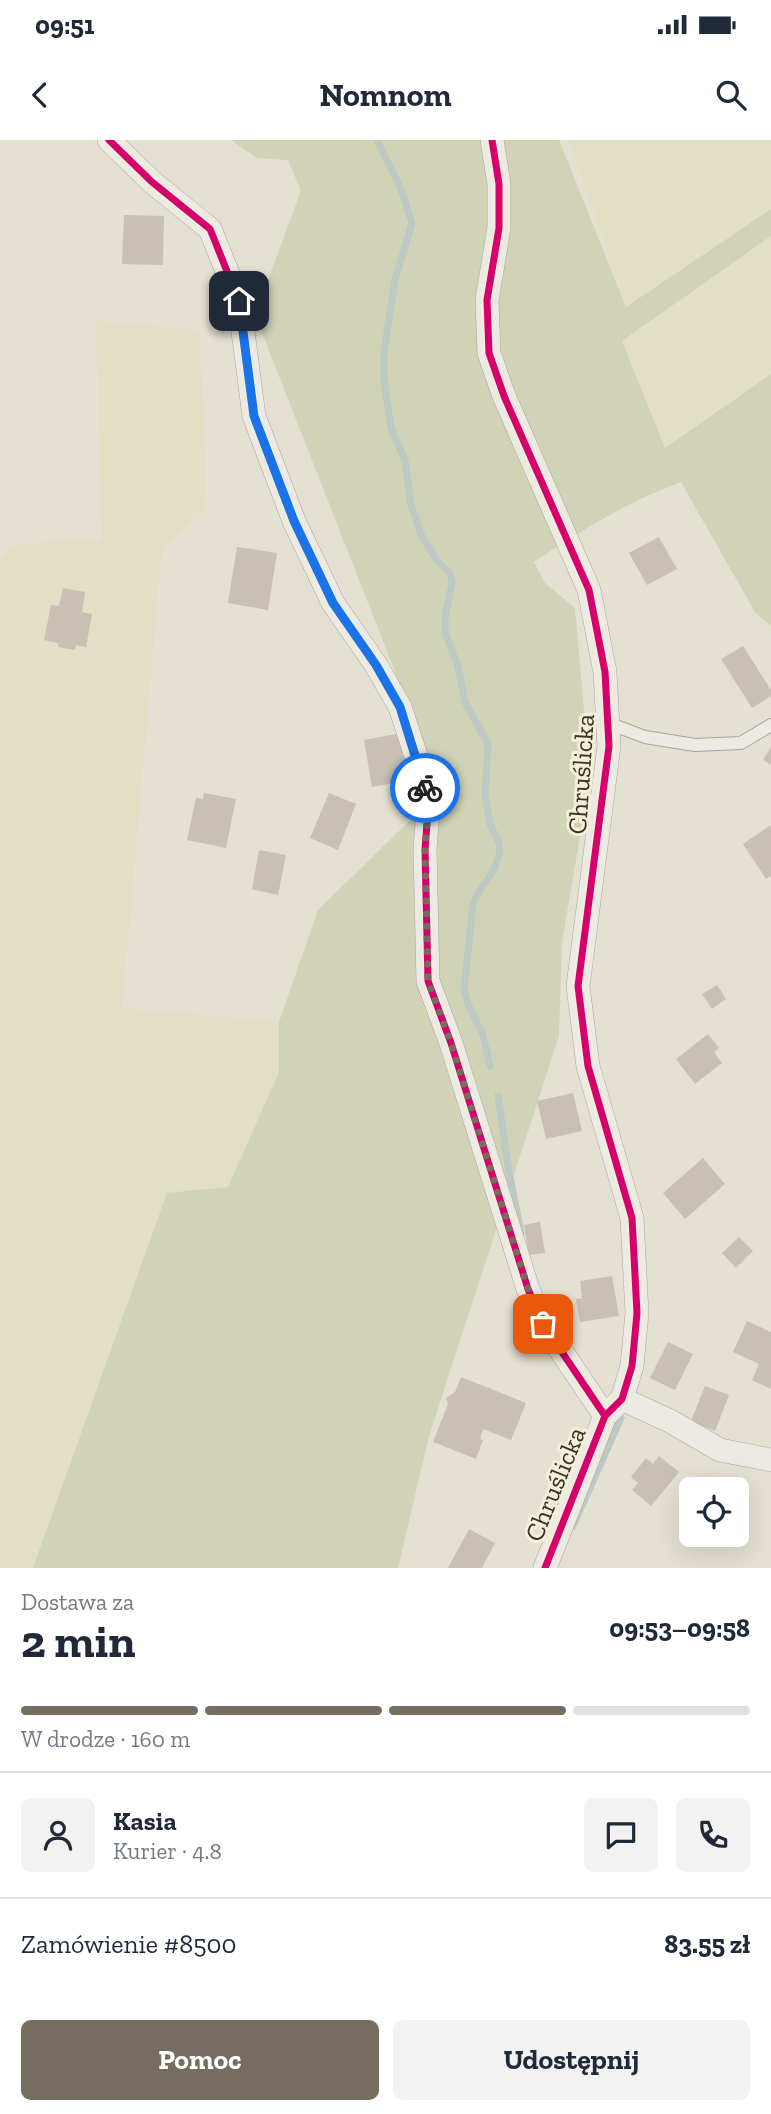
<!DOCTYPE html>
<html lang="pl">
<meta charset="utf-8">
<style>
:root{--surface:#fff;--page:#f2f2f3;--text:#1f2937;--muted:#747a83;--line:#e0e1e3;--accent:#756e60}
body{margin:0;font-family:"Zilla Slab",serif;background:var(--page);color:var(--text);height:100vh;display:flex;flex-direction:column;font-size:26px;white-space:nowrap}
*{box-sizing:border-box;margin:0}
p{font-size:23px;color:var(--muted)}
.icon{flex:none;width:38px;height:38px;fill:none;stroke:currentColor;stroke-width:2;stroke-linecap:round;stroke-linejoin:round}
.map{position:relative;height:1428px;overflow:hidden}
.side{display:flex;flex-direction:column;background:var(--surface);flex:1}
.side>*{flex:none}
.controls{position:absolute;left:679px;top:1337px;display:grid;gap:14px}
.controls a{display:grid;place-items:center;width:70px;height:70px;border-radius:10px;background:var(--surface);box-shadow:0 7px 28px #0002;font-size:35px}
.pin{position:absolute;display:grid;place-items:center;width:60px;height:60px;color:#fff;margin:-30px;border-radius:14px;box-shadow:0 4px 10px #0006}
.courier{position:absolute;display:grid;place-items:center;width:70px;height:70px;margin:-35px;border:5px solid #1a73e8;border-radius:50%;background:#fff;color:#222;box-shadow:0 2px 9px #0007}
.summary em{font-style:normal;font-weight:700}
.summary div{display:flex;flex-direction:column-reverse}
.summary{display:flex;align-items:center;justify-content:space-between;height:119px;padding:0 21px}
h1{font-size:46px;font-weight:700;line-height:52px}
.bar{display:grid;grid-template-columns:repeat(4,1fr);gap:10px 7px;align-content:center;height:84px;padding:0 21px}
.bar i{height:9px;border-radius:5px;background:var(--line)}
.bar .on{background:var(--accent)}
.bar p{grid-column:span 4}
.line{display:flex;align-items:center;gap:18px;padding:0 21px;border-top:2px solid var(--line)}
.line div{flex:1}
.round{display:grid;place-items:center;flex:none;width:74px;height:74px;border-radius:10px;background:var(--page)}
.primary-button{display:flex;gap:14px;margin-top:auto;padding:14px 21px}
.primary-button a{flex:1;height:80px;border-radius:10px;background:var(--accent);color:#fff;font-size:28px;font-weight:700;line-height:80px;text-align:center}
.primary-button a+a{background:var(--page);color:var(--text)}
.status{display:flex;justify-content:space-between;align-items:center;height:49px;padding:0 35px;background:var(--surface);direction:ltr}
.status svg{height:19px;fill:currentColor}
header{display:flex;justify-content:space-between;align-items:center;height:91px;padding:0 21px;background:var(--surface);font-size:32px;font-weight:700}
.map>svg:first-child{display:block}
.farmland{fill:#e2dfc4}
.green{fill:#d0d3b6}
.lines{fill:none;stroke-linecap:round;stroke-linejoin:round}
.stream{stroke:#bccac3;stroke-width:7}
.building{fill:#c8c0b3}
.service-casing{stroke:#aaa59a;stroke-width:14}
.minor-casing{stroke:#aaa59a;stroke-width:24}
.service{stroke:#eceae2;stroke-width:12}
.minor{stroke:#eceae2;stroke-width:23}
.cycleway-casing{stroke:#f3efda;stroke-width:11}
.cycleway{stroke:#d6006c;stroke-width:7}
.done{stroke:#756e60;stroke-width:7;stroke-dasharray:0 12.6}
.route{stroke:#1a73e8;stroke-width:9}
.labels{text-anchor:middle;stroke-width:6;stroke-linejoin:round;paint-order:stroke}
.street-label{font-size:26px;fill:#393022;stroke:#f3efda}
</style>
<div class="status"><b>09:51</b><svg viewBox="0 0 49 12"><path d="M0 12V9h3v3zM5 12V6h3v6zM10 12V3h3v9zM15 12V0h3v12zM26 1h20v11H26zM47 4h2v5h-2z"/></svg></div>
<header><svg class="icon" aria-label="back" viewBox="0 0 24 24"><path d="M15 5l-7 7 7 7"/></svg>Nomnom<svg class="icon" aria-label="search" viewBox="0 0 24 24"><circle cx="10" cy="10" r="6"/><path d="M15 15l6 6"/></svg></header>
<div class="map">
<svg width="771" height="1428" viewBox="0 0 771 1428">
<rect width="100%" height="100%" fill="#e4e0d2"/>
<path class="farmland" d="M569 0H771V69L626 167Z
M771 96V234L664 308 622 201Z
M96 181 199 190 205 309 207 369 162 408 122 868 279 882V932L228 1047 167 1053 33 1428H0V418L13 406 50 402 102 401Z"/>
<path class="green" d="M231 0H559L626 167 771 69V96L622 201 665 308 771 234V486L755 472 681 342C628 361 581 391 534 422L545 443 575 468 590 639 562 802 559 896 429 1296 398 1428H33L167 1053 228 1047 279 932V882L318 770 436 655 396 534 255 175 301 51 288 20 257 18Z"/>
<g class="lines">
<path class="stream" d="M377 0 400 46 412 83 395 140 384 212V240L391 288 405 320 411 365 422 397 439 423 450 433 452 443 445 478V492L458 527 465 562 488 604 485 655 490 684 499 703 500 712 494 730 478 753 473 764 464 850 468 864 483 895 490 926
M498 956 508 1026 521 1093
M573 1386 621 1278"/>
</g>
<path class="building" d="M124 75 164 76 163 125 122 124Z
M659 397 677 429 647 445 629 413Z
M237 407 277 413 268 470 228 463Z
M63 448 85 452 82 472 92 474 86 507 76 505 75 510 58 507V503L44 500 51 465 59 466Z
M743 506 771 550V556L752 568 721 519Z
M402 593 410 640 372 647 364 600Z
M771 607V625L763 620Z
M204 653 236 659 226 708 187 700 196 658 203 659Z
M329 653 356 664 338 710 310 698Z
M771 685V736L766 739 743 704Z
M259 710 286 715 278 755 252 749Z
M717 845 726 859 712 869 702 854Z
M708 894 719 908 714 912 722 923 695 944 676 919Z
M573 953 582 991 546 999 537 961Z
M703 1018 725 1044 685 1079 663 1053Z
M540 1082 545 1113 529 1115 524 1085Z
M739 1097 753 1111 736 1128 722 1113Z
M612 1136 619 1176 580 1182 576 1159 582 1158 580 1141Z
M747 1181 771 1192V1249L752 1240 759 1224 733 1212Z
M668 1202 693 1214 675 1250 650 1238Z
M461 1237 526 1263 511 1300 483 1289 480 1299 483 1300 476 1319 433 1302 448 1264 446 1258 455 1252Z
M705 1246 729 1255 715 1291 691 1281Z
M659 1316 679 1332 651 1366 632 1350 638 1343 631 1337 646 1318 653 1324Z
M469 1389 495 1403 482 1428H448Z"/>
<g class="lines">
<defs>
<path id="service" d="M608 583 645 597 695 605 741 603 771 585"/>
<path id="minor" d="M109 0 152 42 210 89 239 161 254 276 294 381 333 463 376 525 400 567 423 637 428 671 425 709 428 841 451 903 528 1149 543 1184 605 1276
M492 0 499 44V88L487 160 489 213 504 256 589 450 605 532 609 606 578 846 588 926 632 1078 637 1173 632 1226 622 1259 605 1276 545 1428
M622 1259 670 1281 720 1310 771 1320"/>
</defs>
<use href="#service" class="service-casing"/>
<use href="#minor" class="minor-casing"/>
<use href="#service" class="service"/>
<use href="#minor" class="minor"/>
<defs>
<path id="cycleway" d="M109 0 152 42 210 89 239 161 254 276 294 381 333 463 376 525 400 567 423 637 428 671 425 709 428 841 451 903 528 1149 543 1184 605 1276
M492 0 499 44V88L487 160 489 213 504 256 589 450 605 532 609 606 578 846 588 926 632 1078 637 1173 632 1226 622 1259 605 1276 545 1428"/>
</defs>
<use href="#cycleway" class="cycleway-casing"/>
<use href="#cycleway" class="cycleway"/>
</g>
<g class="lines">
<path class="done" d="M425 648 428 671 425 709 428 841 451 903 528 1149 543 1184"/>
<path class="route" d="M239 161 254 276 294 381 333 463 376 525 400 567 425 648"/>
</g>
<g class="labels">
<g class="street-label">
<text transform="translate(581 634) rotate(-86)" y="9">Chruślicka</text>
<text transform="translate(555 1344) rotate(-68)" y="9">Chruślicka</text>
</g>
</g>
</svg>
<div class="controls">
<a><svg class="icon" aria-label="locate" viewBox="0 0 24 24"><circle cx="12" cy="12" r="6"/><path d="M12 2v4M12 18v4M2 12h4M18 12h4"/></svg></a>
</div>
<div class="pin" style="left:543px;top:1184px;background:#ea580c"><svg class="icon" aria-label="bag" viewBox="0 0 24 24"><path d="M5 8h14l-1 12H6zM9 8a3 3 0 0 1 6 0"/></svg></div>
<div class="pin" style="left:239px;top:161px;background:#1f2937"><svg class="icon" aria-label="home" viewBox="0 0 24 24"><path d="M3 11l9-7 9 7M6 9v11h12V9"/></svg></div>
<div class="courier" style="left:425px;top:648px"><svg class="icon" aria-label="bike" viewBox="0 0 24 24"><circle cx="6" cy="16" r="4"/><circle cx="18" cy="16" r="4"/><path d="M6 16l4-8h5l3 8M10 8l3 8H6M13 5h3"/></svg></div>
</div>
<section class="side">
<div class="summary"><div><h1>2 min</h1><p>Dostawa za</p></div><em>09:53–09:58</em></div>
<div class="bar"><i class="on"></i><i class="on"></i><i class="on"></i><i></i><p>W drodze · 160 m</p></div>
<div class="line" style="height:126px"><a class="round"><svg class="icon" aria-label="person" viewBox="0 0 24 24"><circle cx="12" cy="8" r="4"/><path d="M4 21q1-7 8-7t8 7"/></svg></a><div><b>Kasia</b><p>Kurier · 4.8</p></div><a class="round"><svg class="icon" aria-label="chat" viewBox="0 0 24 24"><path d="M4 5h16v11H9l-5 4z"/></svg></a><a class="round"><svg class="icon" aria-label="phone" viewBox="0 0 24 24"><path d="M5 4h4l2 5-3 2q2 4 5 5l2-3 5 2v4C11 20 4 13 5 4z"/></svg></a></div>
<div class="line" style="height:91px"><div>Zamówienie #8500</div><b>83.55 zł</b></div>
<div class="primary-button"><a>Pomoc</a><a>Udostępnij</a></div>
</section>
